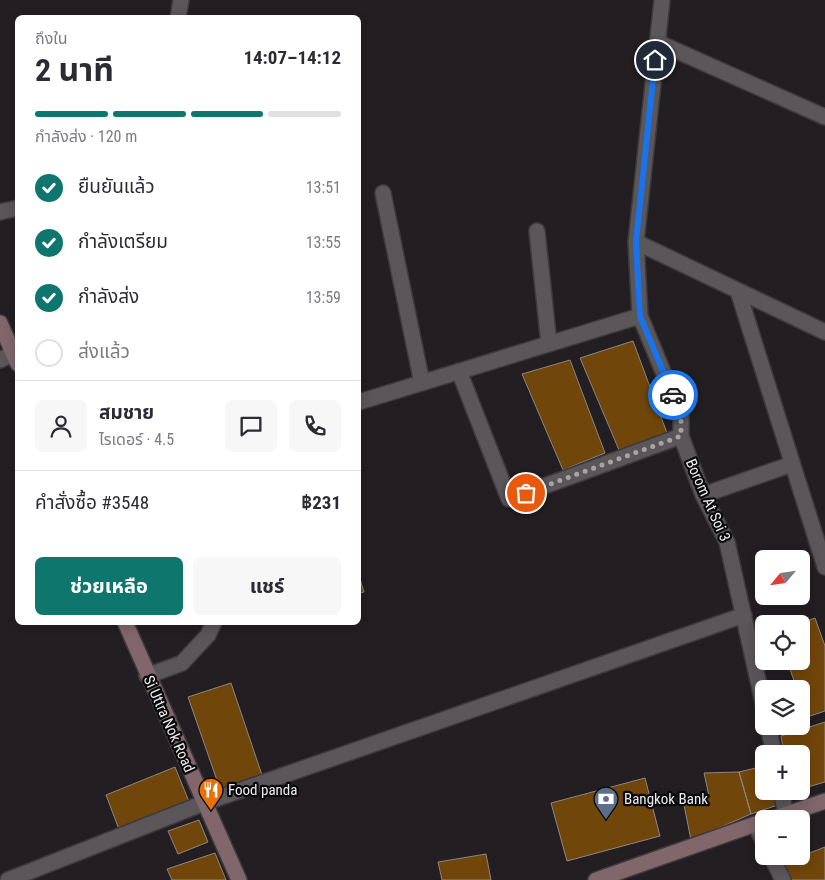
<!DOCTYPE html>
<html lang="th">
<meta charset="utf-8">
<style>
:root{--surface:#fff;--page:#f7f7f7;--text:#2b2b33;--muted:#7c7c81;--line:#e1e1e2;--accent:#0f766e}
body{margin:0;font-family:"Roboto Condensed","Noto Sans Thai",sans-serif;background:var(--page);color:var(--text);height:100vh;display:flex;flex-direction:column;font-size:19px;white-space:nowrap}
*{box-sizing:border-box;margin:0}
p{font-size:16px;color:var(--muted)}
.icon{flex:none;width:28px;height:28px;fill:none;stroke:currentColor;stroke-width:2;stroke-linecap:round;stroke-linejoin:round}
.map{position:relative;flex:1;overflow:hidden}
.drawer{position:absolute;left:15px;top:15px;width:346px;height:610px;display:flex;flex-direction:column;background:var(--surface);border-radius:8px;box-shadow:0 2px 12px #0003}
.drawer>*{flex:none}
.needle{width:32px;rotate:241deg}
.buttons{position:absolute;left:755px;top:550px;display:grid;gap:10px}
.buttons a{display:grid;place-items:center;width:55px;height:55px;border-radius:8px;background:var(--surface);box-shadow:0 2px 12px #0003;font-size:25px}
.pin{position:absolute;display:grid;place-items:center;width:42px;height:42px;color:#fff;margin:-21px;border:2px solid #fff;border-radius:50%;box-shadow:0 1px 5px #0007}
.courier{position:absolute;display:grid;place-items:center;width:50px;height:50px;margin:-25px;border:4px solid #1a73e8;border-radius:50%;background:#fff;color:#222;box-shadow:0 1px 6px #0007}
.summary em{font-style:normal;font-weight:700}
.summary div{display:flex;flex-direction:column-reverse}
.summary{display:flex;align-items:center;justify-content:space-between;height:85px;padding:0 20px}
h1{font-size:32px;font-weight:700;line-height:38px}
.bar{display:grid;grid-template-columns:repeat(4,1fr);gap:8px 5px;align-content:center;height:60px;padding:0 20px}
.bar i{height:6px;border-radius:4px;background:var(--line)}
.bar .current{background:var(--accent)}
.bar p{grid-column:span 4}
.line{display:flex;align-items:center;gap:12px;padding:0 20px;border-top:1px solid var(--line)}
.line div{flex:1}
.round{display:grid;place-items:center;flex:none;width:52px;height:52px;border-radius:8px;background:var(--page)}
ol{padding:0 20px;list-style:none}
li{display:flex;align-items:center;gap:15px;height:55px}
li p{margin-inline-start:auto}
li .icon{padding:5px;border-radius:50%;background:var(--accent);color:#fff;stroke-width:4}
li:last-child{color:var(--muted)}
li i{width:28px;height:28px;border:2px solid var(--line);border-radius:50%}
.primary-button{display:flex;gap:10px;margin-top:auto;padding:10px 20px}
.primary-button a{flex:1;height:58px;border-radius:8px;background:var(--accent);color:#fff;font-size:20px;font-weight:700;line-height:58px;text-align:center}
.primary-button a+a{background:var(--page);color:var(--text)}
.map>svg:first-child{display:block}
.building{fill:#71460b;stroke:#8b8783}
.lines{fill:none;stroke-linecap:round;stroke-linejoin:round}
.street-casing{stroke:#3d3a3d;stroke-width:18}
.secondary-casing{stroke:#3d3a3d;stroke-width:18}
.street{stroke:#5a565a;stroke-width:15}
.secondary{stroke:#81676c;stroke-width:15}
.done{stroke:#a7a3a7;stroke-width:5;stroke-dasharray:0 9}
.route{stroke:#1a73e8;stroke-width:6}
.labels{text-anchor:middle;stroke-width:4.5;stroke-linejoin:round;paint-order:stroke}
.street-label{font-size:15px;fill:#eeebee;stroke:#0a090a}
.poi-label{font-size:15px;fill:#eeebee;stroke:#0a090a;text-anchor:start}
</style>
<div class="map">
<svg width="825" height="880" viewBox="0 0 825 880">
<rect width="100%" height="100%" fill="#221e22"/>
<path class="building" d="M633 341 667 433 619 450 580 358Z
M570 360 605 453 563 470 522 374Z
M359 576 364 592 359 593Z
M815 618 825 646V711L807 717 801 702V689H797L787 661H801V624H798Z
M231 683 263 778 220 789 188 697Z
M825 722V782L801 789V754H784L781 736Z
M764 766V791H775L778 805 751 814 739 772Z
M175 767 190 804 120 832 106 795Z
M739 772 751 814 691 840 683 800 709 796 704 773Z
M645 778 660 836 567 861 551 803Z
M199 820 208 842 178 854 168 831Z
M825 847V880H789L781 864Z
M215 853 226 880H172L167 869Z
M486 854 491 880H442L438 862Z"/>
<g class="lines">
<defs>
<path id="street" d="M662 0 636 242 640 316 681 415V436L703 495 727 542 764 707
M178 18 181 0
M657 42 825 117
M383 193 422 383
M0 212 18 208
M537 231 549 344
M636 242 825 332
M738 291 825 567
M0 360 18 351
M459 371 509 499 681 436
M359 402 640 316
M703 495 792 464
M147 676 182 663 208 635 214 622
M768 726 774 754
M781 791 786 814
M755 825 764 842
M771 856 783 880
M8 880 204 803 744 615"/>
<path id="secondary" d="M0 323 18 364
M125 622 239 880
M772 819 825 801
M596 880 764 821"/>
</defs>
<use href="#street" class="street-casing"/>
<use href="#secondary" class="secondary-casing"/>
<use href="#street" class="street"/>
<use href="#secondary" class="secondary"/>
</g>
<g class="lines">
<path class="done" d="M526 493 681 436V414L673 395"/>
<path class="route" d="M655 60 636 242 640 316 673 395"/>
</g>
<defs>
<symbol id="restaurant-pin" viewBox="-11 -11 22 30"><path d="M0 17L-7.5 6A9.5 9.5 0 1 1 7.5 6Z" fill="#e8710a" stroke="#0a090a"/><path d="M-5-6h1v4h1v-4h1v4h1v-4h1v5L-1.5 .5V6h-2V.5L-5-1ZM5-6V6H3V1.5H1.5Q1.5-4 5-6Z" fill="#fff"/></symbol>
<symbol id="bank-pin" viewBox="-11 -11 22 30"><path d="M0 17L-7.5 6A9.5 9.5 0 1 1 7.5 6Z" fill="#5c6f8a" stroke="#0a090a"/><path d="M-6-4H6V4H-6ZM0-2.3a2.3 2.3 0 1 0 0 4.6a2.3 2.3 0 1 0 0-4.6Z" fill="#fff"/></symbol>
</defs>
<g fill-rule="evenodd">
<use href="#restaurant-pin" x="197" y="776" width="28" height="38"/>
<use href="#bank-pin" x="592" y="785" width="28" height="38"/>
</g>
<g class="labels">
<g class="street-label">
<text transform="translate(708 500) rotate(66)" y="5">Borom At Soi 3</text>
<text transform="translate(169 724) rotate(66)" y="5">Si Uttra Nok Road</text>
</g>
<g class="poi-label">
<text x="228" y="795">Food panda</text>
<text x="624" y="804">Bangkok Bank</text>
</g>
</g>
</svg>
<div class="buttons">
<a><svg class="needle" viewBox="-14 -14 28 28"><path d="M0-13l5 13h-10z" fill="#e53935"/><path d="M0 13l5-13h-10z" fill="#7c7c81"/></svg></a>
<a><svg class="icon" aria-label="locate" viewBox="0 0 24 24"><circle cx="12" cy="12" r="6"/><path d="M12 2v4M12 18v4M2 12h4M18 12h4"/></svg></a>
<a><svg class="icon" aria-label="layers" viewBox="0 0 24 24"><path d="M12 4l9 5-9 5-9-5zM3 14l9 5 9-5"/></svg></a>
<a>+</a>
<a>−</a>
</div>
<div class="pin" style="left:526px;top:493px;background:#ea580c"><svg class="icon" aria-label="bag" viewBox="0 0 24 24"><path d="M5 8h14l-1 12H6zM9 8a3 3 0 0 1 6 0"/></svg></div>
<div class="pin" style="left:655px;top:60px;background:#1f2937"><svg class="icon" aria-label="home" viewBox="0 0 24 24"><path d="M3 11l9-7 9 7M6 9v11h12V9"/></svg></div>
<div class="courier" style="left:673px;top:395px"><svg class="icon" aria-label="car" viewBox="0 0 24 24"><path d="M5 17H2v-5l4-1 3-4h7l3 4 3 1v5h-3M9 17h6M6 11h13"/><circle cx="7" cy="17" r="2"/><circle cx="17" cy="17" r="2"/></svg></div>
<section class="drawer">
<div class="summary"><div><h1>2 นาที</h1><p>ถึงใน</p></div><em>14:07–14:12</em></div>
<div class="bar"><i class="current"></i><i class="current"></i><i class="current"></i><i></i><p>กำลังส่ง · 120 m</p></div>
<ol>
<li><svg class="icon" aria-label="check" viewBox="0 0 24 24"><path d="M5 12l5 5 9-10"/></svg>ยืนยันแล้ว<p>13:51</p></li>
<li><svg class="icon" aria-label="check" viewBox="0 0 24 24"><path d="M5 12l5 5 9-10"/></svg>กำลังเตรียม<p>13:55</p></li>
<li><svg class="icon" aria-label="check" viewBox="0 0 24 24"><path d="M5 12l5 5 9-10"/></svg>กำลังส่ง<p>13:59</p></li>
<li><i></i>ส่งแล้ว</li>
</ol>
<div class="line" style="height:90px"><a class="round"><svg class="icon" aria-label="person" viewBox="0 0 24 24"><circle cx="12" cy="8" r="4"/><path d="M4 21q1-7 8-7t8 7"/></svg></a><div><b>สมชาย</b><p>ไรเดอร์ · 4.5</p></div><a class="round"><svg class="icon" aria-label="chat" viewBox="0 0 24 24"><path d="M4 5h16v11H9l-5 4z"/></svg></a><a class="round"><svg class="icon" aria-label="phone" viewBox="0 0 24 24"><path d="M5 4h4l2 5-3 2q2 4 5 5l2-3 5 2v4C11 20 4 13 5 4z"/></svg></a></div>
<div class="line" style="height:65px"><div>คำสั่งซื้อ #3548</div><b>฿231</b></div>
<div class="primary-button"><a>ช่วยเหลือ</a><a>แชร์</a></div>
</section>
</div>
